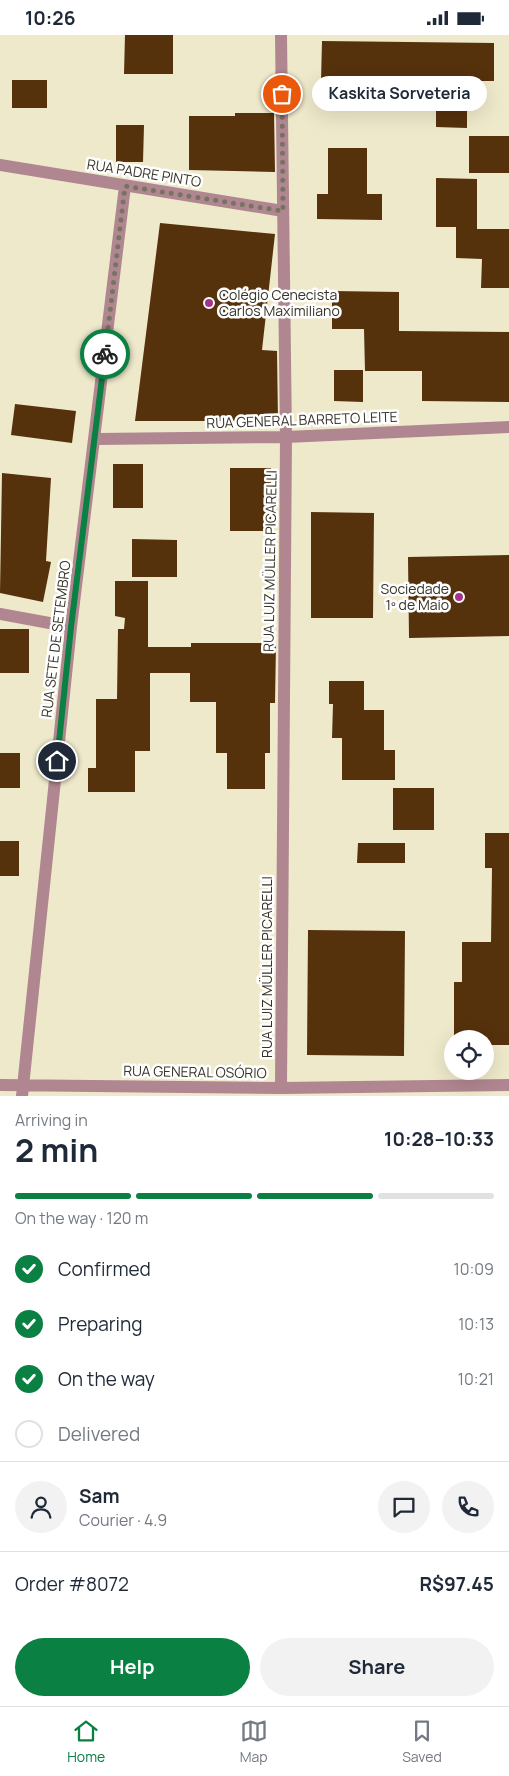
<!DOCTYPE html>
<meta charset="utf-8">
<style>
:root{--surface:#fff;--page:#f2f2f3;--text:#1f2937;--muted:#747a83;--line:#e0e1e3;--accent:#0b8043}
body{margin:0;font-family:Manrope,sans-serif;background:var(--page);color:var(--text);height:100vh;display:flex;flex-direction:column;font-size:19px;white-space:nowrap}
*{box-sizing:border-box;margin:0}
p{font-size:16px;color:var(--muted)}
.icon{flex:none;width:28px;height:28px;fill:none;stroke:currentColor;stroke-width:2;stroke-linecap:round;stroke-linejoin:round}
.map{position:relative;height:1061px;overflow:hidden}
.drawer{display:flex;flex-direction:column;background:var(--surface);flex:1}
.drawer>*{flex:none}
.tools{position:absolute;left:444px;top:995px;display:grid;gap:10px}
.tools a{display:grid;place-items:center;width:50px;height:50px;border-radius:50%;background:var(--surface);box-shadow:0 5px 20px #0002;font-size:25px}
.pin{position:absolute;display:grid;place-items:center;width:42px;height:42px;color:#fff;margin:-21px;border:2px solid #fff;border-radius:50%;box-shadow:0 1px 5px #0007}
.courier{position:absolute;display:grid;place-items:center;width:50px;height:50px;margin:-25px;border:4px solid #0b8043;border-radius:50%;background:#fff;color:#222;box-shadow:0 1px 6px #0007}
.bubble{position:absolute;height:35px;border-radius:18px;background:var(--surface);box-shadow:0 5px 20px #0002;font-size:16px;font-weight:700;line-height:35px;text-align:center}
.overview em{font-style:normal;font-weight:700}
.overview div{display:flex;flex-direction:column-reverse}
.overview{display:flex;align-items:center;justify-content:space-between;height:85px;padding:0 15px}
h1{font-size:32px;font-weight:700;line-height:38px}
.bar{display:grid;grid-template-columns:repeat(4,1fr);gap:8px 5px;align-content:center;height:60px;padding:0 15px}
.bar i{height:6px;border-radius:4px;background:var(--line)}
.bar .selected{background:var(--accent)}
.bar p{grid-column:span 4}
.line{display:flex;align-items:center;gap:12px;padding:0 15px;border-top:1px solid var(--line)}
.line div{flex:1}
.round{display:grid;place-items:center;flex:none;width:52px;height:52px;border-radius:26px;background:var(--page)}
ol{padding:0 15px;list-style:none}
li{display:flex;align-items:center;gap:15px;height:55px}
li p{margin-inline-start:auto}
li .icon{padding:5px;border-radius:50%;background:var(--accent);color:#fff;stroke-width:4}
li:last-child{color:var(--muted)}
li i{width:28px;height:28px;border:2px solid var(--line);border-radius:50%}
.button{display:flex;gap:10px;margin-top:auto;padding:10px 15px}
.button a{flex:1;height:58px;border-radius:30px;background:var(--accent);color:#fff;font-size:20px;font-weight:700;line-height:58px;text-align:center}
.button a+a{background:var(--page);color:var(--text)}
.status{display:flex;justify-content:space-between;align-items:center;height:35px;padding:0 25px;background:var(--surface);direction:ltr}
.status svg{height:14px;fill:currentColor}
.tabs{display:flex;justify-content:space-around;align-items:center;height:70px;border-top:1px solid var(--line);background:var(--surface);font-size:14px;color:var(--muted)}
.tabs a{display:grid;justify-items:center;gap:2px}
.tabs .selected{color:var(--accent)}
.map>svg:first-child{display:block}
.building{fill:#55310c}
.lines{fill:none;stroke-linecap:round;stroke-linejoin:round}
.minor{stroke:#b08691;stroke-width:12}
.done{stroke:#777361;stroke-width:5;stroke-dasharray:0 9}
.route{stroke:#0b8043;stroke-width:6}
.poi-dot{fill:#a5328d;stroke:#fff;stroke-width:2}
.labels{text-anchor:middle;stroke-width:5;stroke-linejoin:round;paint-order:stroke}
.street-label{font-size:14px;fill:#363328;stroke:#fff}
.poi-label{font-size:14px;fill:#363328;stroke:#fff;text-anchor:start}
</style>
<div class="status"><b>10:26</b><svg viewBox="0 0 49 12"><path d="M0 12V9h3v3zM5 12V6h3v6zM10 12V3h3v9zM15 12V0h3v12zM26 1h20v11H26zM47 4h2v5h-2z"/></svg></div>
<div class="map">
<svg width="509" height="1061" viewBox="0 0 509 1061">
<rect width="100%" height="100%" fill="#efe9cb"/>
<path class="building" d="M125 0H173V39H124Z
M322 6 494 8V46H467V93L436 92V47L321 46Z
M12 45H47V73H12Z
M235 78H274L275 137 189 135V81H235Z
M116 90H144L143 127H116Z
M469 101H509V138H469Z
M328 113H367V159H382V185L317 184V159H328Z
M436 143 477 144V194H509V253H481L482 224 456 223V192H436Z
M160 188 275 199 262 315 277 316 278 386H135Z
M332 256 399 257V296L509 297V367L422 366V336H365L364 294H332Z
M334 335H363V367L334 366Z
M15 369 76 376 72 408 11 400Z
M113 429H143V473H113Z
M230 433H271V496H230Z
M2 438 51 443 46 526 51 527 43 567 0 558Z
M311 477 374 478 373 583H311Z
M132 504 177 505V542H132Z
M509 520V601L409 603 408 522Z
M115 546H148V612H191V608H276L275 668H270V718H265V754H227V718H216V667H190V638H150V716H135V757H88V733H96V664H117L118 594H124L125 583 115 581Z
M0 594H29V638H0Z
M329 646H364V675H384V715H395V745H342V703H332L333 669H329Z
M0 718H20V753H0Z
M393 753H434V795H393Z
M485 798H509V833H485Z
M0 806H19V841H0Z
M358 808H405V828H357Z
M492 833H509V1010H485V1004H454V947H462V907H491Z
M308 895 405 896 404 1021 307 1020Z"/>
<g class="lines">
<path class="minor" d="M281 0 286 402 281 1053
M0 130 283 176
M96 404 286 402 509 392
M0 579 71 592
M0 1050 281 1053 509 1050
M22 1061 71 592 125 151"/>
</g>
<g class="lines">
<path class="done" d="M105 319 125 151 283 176 282 59"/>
<path class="route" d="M57 726 71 592 105 319"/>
</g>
<g class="poi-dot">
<circle cx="209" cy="268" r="5"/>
<circle cx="459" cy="562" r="5"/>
</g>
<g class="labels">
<g class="street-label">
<text transform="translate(144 138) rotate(9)" y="5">RUA PADRE PINTO</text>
<text transform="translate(302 385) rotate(-2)" y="5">RUA GENERAL BARRETO LEITE</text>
<text transform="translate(270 526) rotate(-89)" y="5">RUA LUIZ MÜLLER PICARELLI</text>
<text transform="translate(56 604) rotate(-83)" y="5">RUA SETE DE SETEMBRO</text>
<text transform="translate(267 932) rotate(-90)" y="5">RUA LUIZ MÜLLER PICARELLI</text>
<text transform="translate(195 1037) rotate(1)" y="5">RUA GENERAL OSÓRIO</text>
</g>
<g class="poi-label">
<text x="219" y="265">Colégio Cenecista<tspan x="219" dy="16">Carlos Maximiliano</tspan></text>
<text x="449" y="559" text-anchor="end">Sociedade<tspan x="449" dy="16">1º de Maio</tspan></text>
</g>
</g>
</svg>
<div class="tools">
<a><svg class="icon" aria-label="locate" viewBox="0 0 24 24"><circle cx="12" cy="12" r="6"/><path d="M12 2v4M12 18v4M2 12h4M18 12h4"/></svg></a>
</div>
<div class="pin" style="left:282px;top:59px;background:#ea580c"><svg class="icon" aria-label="bag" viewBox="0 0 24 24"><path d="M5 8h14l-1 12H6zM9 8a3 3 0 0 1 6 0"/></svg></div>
<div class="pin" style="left:57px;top:726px;background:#1f2937"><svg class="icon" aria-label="home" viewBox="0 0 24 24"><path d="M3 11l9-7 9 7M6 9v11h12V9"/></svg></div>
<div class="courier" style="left:105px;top:319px"><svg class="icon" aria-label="bike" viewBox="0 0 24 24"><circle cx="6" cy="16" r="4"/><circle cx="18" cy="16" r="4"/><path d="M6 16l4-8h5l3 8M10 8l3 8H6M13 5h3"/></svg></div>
<div class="bubble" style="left:312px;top:41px;width:175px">Kaskita Sorveteria</div>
</div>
<section class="drawer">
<div class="overview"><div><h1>2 min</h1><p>Arriving in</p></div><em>10:28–10:33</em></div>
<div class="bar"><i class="selected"></i><i class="selected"></i><i class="selected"></i><i></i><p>On the way · 120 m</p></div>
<ol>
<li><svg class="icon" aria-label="check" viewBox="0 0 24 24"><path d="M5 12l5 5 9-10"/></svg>Confirmed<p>10:09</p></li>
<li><svg class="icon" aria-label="check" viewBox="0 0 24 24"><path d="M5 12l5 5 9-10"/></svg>Preparing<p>10:13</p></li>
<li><svg class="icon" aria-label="check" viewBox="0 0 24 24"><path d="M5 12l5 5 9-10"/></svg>On the way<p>10:21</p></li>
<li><i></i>Delivered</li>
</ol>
<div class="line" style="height:90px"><a class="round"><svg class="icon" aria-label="person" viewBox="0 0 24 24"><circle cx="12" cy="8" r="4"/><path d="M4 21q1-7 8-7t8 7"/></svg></a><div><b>Sam</b><p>Courier · 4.9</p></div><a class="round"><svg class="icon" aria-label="chat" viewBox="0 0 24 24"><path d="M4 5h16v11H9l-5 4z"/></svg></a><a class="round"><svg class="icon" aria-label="phone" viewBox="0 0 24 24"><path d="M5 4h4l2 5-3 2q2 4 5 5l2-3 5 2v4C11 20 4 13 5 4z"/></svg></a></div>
<div class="line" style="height:65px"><div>Order #8072</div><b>R$97.45</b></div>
<div class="button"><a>Help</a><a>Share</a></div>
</section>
<nav class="tabs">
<a class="selected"><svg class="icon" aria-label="home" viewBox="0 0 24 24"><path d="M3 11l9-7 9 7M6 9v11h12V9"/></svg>Home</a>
<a><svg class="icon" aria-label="map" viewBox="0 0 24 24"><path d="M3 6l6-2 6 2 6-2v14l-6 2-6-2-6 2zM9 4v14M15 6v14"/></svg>Map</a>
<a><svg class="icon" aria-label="saved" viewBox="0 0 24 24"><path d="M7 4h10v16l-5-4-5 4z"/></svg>Saved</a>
</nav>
